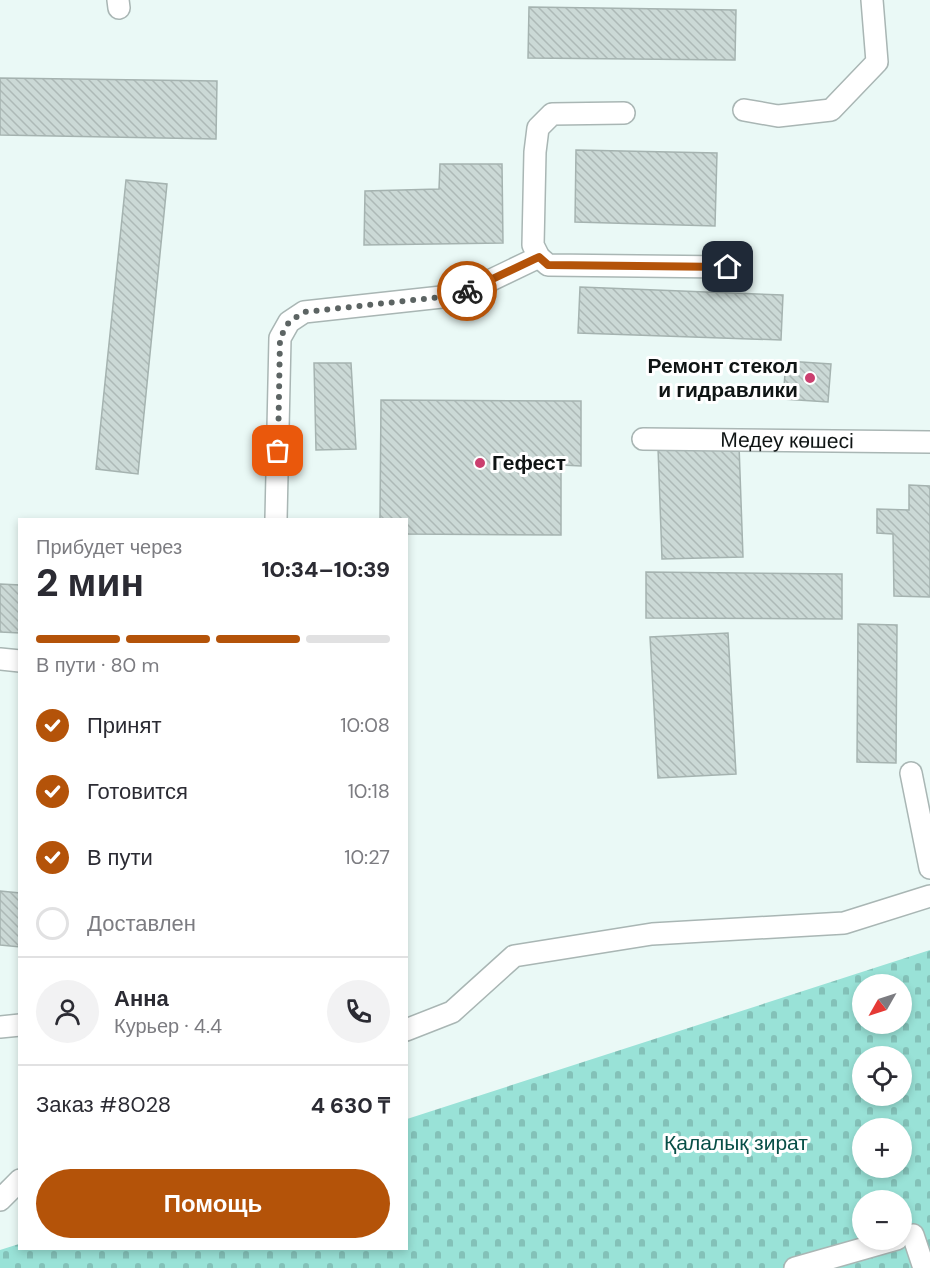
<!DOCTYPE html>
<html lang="ru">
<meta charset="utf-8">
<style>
:root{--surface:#fff;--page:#f2f2f3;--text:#2b2b33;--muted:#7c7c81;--line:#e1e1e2;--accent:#b45309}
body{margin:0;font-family:"DM Sans",sans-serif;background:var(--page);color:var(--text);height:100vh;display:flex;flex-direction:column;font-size:22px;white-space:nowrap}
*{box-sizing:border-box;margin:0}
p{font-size:20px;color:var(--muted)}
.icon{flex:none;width:33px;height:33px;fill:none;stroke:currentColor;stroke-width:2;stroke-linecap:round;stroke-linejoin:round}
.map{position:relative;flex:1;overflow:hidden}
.details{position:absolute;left:18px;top:518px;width:390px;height:732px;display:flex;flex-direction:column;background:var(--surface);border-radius:0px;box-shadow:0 3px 9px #0003}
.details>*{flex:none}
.needle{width:39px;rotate:231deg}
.fabs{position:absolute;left:852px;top:974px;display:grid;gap:12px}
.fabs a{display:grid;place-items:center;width:60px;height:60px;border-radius:50%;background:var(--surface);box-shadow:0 3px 9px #0003;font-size:30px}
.pin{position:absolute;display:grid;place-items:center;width:51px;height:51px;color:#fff;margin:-26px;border-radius:12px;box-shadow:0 3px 9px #0006}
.courier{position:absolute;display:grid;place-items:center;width:60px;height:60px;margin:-30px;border:4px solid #b45309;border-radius:50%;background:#fff;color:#222;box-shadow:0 2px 8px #0007}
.overview em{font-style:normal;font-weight:800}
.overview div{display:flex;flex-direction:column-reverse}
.overview{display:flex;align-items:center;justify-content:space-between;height:102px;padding:0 18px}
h1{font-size:39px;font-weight:800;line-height:45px}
.bar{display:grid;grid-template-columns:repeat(4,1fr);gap:9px 6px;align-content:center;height:72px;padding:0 18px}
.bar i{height:8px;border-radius:4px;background:var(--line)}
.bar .on{background:var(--accent)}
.bar p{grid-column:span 4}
.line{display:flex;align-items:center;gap:15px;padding:0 18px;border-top:2px solid var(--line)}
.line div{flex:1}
.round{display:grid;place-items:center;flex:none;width:63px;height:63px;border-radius:32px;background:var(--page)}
ol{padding:0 18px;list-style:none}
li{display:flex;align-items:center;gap:18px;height:66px}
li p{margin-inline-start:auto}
li .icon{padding:6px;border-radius:50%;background:var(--accent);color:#fff;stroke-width:4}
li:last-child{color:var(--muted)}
li i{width:33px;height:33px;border:3px solid var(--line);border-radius:50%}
.primary-button{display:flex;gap:12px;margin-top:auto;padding:12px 18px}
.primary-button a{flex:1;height:69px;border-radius:36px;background:var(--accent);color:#fff;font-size:24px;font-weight:800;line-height:69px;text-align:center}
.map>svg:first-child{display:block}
.cemetery{fill:url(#cemetery-stones);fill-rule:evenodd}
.building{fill:url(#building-back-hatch);stroke:#a5b3b0;stroke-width:1.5}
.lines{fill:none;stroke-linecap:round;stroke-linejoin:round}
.minor-casing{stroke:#a9b6b4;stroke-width:24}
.minor{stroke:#fff;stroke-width:21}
.done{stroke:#5c6463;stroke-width:6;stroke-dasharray:0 10.8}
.route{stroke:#b45309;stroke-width:8}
.poi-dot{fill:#cb3f6f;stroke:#fff;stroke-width:2}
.labels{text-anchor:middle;stroke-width:6;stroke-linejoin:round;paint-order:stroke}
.poi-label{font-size:21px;font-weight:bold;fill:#0f1414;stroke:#fff;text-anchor:end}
.street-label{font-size:21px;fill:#0f1414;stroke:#fff}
.park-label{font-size:21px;fill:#084f47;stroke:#fff}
</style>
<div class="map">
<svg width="930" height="1268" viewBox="0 0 930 1268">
<defs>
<pattern id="cemetery-stones" width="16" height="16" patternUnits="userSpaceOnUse" patternTransform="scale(1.5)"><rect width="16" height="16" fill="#99e2d7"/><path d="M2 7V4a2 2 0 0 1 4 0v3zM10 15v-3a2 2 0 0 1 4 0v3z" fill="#83c1b8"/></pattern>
<pattern id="building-back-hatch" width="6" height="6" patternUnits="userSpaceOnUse" patternTransform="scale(1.5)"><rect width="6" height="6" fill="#cbd9d6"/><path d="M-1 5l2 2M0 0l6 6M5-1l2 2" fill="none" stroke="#adb9b7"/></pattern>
</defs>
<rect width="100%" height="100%" fill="#eaf9f6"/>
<path class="cemetery" d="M930 950V1268H0V1250L19 1244 20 1248H406L407 1119ZM862 984H902V1023H862ZM862 1056H902V1095H862ZM862 1128H902V1167H862ZM862 1200H902V1239H862Z"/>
<path class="building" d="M529 7 736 10 735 60 528 58Z
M0 78 217 81 216 139 0 135Z
M576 150 717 153 715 226 575 222Z
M440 164H502L503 243 364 245 365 191 439 189Z
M126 180 167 184 138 474 96 469Z
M580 287 783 295 781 340 578 333Z
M786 361 831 364 828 402 783 399Z
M314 363H351L356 449 316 450Z
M381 400 581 401V466L561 465V535L406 534V519H380Z
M739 445 743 557 662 559 658 448Z
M909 485 930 486V597L894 596 893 534 877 533V509L909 510Z
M646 572 842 574V619L646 618Z
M0 584 20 585V633L0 632Z
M858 624 897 625 896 763 857 762Z
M728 633 736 774 658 778 650 637Z
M0 891 20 893V947L0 945Z"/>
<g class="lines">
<defs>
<g id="minor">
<path d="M118 0 119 8"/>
<path d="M744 110 778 116 831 110 877 62 872 0"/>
<path d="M624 113 552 114 538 128 535 152 533 245 539 257 548 265 728 267"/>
<path id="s1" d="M643 439 930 442"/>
<path d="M276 519 280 338 289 322 304 312 460 295 539 257"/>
<path d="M0 659 20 661"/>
<path d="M911 773 930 868"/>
<path d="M0 1027 20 1025"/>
<path d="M406 1030 452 1012 514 956 652 934 844 923 930 896"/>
<path d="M0 1200 20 1180"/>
<path d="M913 1235 924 1268"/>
<path d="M795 1268 897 1239"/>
</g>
</defs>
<use href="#minor" class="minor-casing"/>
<use href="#minor" class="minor"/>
</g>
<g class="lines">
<path class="done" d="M278 451 280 338 289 322 304 312 460 295 467 291"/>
<path class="route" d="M467 291 539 257 548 265 728 267"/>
</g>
<g class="poi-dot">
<circle cx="810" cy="378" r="6"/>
<circle cx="480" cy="463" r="6"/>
</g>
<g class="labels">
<g class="poi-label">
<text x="798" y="373">Ремонт стекол<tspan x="798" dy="24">и гидравлики</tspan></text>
<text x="492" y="470" text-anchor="start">Гефест</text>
</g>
<g class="street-label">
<text dy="7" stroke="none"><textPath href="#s1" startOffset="144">Медеу көшесі</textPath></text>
</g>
<g class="park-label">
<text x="736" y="1150">Қалалық зират</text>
</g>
</g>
</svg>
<div class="fabs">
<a><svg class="needle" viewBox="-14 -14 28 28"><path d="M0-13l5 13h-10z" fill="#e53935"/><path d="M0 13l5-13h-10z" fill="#7c7c81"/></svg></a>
<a><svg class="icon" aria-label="locate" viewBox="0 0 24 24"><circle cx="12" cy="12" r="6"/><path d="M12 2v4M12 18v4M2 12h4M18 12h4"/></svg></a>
<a>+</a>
<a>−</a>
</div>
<div class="pin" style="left:278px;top:451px;background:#ea580c"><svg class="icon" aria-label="bag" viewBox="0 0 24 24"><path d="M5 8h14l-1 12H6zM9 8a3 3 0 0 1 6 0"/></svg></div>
<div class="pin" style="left:728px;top:267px;background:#1f2937"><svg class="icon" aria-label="home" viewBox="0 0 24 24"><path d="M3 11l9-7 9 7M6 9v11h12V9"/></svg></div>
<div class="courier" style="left:467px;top:291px"><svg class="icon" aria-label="bike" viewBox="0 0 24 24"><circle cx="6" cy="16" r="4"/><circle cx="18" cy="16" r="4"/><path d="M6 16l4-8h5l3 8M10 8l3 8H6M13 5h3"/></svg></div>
<section class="details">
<div class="overview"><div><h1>2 мин</h1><p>Прибудет через</p></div><em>10:34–10:39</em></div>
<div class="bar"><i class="on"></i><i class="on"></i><i class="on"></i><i></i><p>В пути · 80 m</p></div>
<ol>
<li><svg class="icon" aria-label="check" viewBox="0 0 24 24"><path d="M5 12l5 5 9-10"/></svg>Принят<p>10:08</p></li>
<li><svg class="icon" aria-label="check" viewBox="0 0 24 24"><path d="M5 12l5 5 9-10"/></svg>Готовится<p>10:18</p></li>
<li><svg class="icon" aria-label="check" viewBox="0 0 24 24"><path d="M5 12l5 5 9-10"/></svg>В пути<p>10:27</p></li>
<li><i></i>Доставлен</li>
</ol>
<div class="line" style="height:108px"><a class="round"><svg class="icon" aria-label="person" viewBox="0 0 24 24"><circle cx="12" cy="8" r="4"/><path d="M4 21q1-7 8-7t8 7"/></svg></a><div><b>Анна</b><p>Курьер · 4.4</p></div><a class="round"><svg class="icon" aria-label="phone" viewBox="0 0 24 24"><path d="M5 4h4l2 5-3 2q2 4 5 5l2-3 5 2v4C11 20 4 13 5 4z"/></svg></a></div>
<div class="line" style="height:78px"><div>Заказ #8028</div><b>4 630 ₸</b></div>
<div class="primary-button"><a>Помощь</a></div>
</section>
</div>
